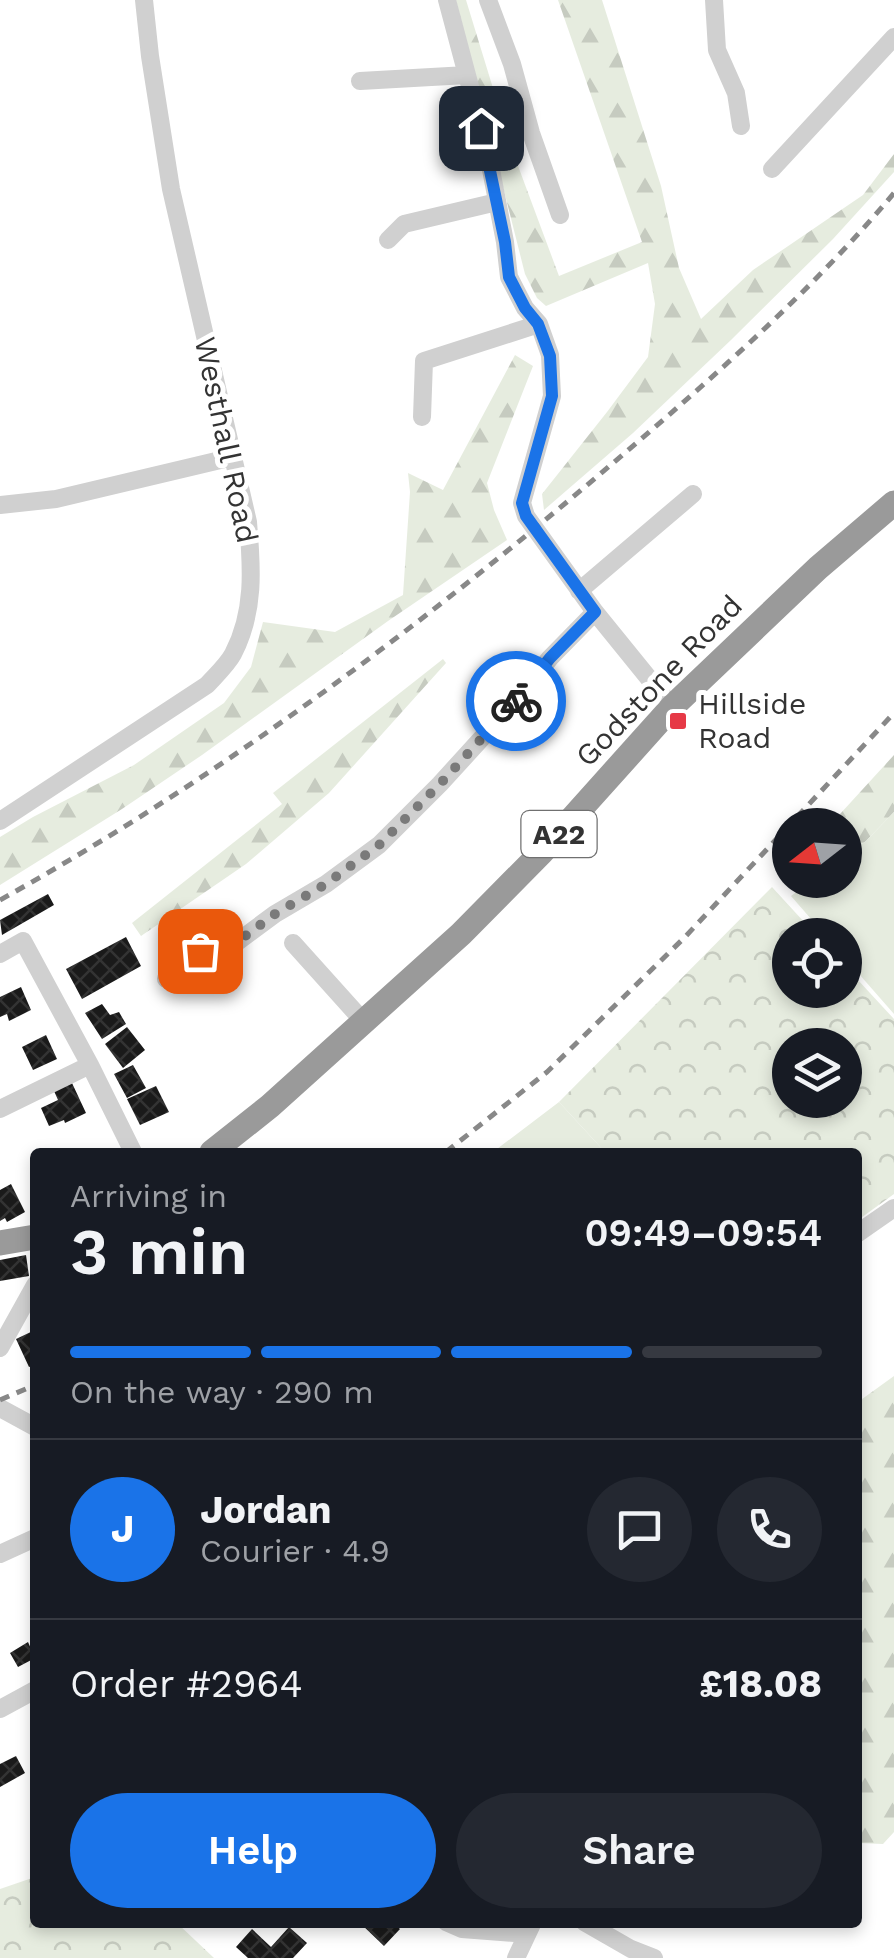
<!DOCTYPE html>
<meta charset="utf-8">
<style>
:root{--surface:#171b24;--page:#242831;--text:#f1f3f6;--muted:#9ea1a6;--line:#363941;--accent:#1a73e8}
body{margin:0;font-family:"Work Sans",sans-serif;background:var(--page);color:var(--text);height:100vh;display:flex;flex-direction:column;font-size:38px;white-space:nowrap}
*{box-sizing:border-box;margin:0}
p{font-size:32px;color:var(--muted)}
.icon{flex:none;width:55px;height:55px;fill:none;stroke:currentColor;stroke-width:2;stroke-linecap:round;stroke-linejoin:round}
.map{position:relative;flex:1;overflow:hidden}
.side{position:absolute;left:30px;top:1148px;width:832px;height:780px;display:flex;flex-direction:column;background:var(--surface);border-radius:10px;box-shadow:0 5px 15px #0003}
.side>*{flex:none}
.needle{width:65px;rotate:253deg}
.controls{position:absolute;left:772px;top:808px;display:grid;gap:20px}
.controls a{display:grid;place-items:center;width:90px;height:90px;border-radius:50%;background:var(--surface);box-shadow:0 5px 15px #0003;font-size:50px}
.pin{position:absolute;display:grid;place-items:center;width:85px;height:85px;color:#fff;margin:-42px;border-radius:20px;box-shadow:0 5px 15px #0006}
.courier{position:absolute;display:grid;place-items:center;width:100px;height:100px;margin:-50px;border:8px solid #1a73e8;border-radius:50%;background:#fff;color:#222;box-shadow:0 2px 12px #0007}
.head em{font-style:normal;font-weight:600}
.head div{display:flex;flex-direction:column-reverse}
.head{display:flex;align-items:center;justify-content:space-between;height:170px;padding:0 40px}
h1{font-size:65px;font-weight:600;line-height:75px}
.bar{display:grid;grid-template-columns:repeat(4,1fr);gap:15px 10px;align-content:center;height:120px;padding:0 40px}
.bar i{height:12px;border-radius:8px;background:var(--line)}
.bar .on{background:var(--accent)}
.bar p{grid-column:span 4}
.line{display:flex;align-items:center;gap:25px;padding:0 40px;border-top:2px solid var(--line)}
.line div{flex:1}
.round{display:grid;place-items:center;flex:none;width:105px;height:105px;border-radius:52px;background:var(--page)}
.cta{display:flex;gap:20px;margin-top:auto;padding:20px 40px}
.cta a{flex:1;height:115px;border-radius:60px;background:var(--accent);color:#fff;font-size:40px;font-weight:600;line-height:115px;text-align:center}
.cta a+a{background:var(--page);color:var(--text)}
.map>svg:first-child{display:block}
.forest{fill:url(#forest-firs)}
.park{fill:url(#park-crowns);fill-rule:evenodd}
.garden{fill:#e6ecdf}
.building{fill:url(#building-cross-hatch)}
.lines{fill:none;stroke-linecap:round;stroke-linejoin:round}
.minor{stroke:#d0d0d0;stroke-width:18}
.highway{stroke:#9a9a9a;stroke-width:25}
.rail{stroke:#888;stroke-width:5;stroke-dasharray:10 8;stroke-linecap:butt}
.done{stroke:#7a7a7a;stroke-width:10;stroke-dasharray:0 18}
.route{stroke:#1a73e8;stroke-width:12}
.poi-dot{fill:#e63946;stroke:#fff;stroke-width:4}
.labels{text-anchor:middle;stroke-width:10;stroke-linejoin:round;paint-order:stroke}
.shield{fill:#fff;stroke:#707070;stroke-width:2.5}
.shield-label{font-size:28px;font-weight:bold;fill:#333}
.street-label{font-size:30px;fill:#333;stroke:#fff}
.poi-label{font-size:30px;fill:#333;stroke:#fff;text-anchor:start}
</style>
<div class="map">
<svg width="894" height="1958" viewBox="0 0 894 1958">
<defs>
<pattern id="forest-firs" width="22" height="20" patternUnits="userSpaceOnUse" patternTransform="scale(2.5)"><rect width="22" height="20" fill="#e6ecdf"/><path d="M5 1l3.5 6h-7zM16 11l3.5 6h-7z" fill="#c6cbc0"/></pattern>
<pattern id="park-crowns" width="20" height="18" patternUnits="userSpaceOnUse" patternTransform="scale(2.5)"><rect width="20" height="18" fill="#e6ecdf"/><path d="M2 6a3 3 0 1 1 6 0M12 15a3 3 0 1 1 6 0" fill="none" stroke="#c6cbc0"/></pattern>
<pattern id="building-cross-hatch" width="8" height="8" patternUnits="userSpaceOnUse" patternTransform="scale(2.5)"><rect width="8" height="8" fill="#1a1a1a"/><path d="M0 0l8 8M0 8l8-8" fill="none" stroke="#333"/></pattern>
</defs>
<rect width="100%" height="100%" fill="#fff"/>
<path class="forest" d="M456 0H466L511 147 559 276 642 242 558 0H602L661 186 679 268 701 319 753 270 863 195 894 154V172L833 239 731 340 633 433 544 510 542 494 607 412 648 357 655 304 648 263 546 306 537 298 525 274Z
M515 355 533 366 487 483 494 510 507 540 388 621 202 755 122 809 0 885V837L33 817 134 765 224 703 251 667 263 622 335 632 403 595 410 492 408 473 443 490Z
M443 659 446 663 329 793 246 864 141 936 132 923 282 804 273 793Z
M894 755V812L866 841 845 857V825H830Z
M894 1376V1832L883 1844 858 1843V1402Z"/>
<path class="park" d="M772 887 816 935H790V990H845V966L894 1019V1194L858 1220V1152H605L559 1102ZM790 1045H845V1100H790Z
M35 1877V1922L177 1923 214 1958H0V1889Z"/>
<path class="garden" d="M894 812V1014L845 958V935H825L791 896 813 880H845V857L866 841Z
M559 1102 605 1152H493Z"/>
<path class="building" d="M48 894 54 905 2 935 0 920Z
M126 937 141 966 82 999 66 969Z
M21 987 31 1010 9 1021 7 1014 0 1017V997Z
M102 1004 110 1015 119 1012 126 1024 102 1039 85 1013Z
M127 1027 145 1050 123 1068 105 1044Z
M46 1035 57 1059 33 1070 22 1047Z
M133 1065 146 1088 127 1098 114 1074Z
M72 1083 86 1113 65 1123 64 1120 49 1126 41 1108 58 1100 54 1091Z
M156 1086 169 1112 140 1125 127 1099Z
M11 1184 25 1212 7 1222 5 1218 0 1221V1190Z
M26 1255 29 1276 0 1281V1260Z
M35 1330V1365L29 1367 16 1339Z
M28 1642 35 1658 18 1667 10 1653Z
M16 1756 25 1773 0 1787V1764Z
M359 1922H392L400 1929 384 1946Z
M289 1927 307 1943 293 1958H248L236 1947 252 1929 271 1947Z"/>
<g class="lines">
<path class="minor" d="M447 0 488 154 505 242 509 277 525 308 539 324 550 355 552 396 525 492 522 503 526 516 595 612 672 707
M488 0 512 64 531 133 560 215
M714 0 717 50 736 93 741 126
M360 81 467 75
M772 169 894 37
M388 240 404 224 497 202
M422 417 424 361 539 324
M0 505 56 499 233 457
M579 591 693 494
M0 821 207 685C216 675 227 665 233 654 255 612 252 568 248 522L171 189 150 56 144 0
M293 943 364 1022
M0 954 23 941 90 1065 133 1152
M166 979 200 951 217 957 275 914 326 884 379 845 440 784 511 706 550 658 595 612
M0 1109 90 1065
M858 1233 894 1208
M0 1348 35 1285
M0 1408 35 1427
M0 1554 35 1538
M0 1709 35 1690
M446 1922 462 1929 527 1934
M584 1922 631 1949 654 1958
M516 1958 533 1922"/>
<path class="highway" d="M212 1152 270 1106 461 934 542 852 672 707 818 568 894 503
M0 1243 35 1237"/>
<path class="rail" d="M0 900C214 781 412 633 599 475 702 387 807 297 894 193
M446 1152 547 1072 685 937 894 713
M0 1400 35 1385"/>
</g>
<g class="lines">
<path class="done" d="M200 951 217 957 275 914 326 884 379 845 440 784 516 701"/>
<path class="route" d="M481 128 505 242 509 277 525 308 538 324 550 356 552 396 522 503 526 516 595 612 550 658 516 701"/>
</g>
<rect class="poi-dot" x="668" y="711" width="20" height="20" rx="5"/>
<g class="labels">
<rect class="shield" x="521.5" y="811" width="75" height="46" rx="8"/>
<g class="shield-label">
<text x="559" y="844">A22</text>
</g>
<g class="street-label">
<text transform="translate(226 440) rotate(78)" y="10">Westhall Road</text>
<text transform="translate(659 681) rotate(-46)" y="10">Godstone Road</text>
</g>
<g class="poi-label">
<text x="698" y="714">Hillside<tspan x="698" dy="34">Road</tspan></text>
</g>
</g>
</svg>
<div class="controls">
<a><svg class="needle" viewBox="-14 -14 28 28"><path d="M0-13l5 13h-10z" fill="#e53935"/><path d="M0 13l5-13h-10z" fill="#9ea1a6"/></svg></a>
<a><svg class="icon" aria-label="locate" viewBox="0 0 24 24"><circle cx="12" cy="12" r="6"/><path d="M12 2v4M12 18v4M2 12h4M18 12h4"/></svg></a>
<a><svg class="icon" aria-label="layers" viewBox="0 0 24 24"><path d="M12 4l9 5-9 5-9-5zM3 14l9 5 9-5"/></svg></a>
</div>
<div class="pin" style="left:200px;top:951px;background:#ea580c"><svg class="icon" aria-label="bag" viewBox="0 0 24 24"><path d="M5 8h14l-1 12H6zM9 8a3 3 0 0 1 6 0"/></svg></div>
<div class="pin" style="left:481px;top:128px;background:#1f2937"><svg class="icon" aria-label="home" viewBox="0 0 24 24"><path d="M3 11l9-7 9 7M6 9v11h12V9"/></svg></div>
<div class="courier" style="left:516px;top:701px"><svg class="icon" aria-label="bike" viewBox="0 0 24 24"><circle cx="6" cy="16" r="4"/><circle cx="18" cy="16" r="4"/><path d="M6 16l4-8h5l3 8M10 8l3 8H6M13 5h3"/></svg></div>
<section class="side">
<div class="head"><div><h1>3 min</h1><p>Arriving in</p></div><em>09:49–09:54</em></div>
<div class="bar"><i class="on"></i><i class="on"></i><i class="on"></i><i></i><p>On the way · 290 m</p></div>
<div class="line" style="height:180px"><b class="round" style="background:var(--accent);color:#fff">J</b><div><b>Jordan</b><p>Courier · 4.9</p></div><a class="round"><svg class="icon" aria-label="chat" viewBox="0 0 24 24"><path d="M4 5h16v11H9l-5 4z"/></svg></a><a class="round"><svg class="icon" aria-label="phone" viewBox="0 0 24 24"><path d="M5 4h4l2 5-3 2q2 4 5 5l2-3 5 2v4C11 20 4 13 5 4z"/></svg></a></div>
<div class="line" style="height:130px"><div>Order #2964</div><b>£18.08</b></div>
<div class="cta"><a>Help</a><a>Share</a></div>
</section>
</div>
